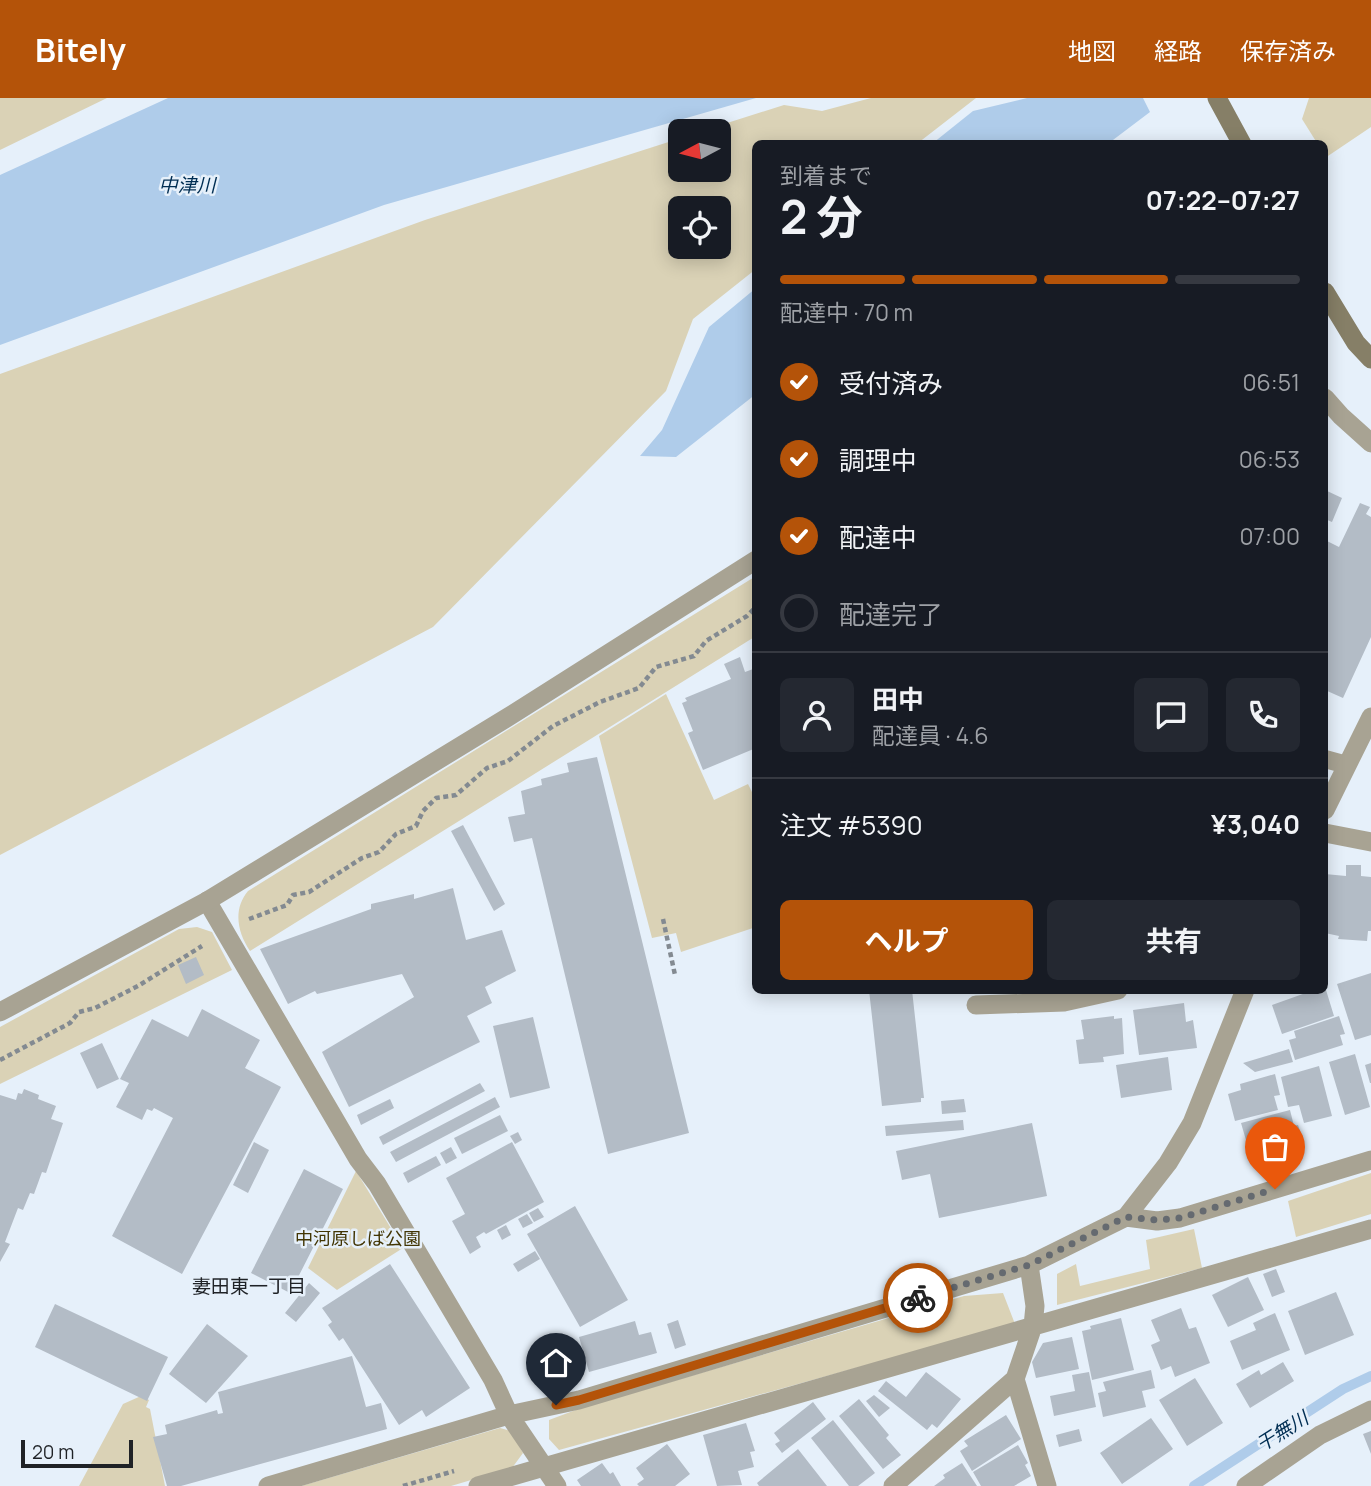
<!DOCTYPE html>
<html lang="ja">
<meta charset="utf-8">
<style>
:root{--surface:#171b24;--page:#242831;--text:#f1f3f6;--muted:#9ea1a6;--line:#363941;--accent:#b45309}
body{margin:0;font-family:Manrope,"Noto Sans JP",sans-serif;background:var(--page);color:var(--text);height:100vh;display:flex;flex-direction:column;font-size:26px;white-space:nowrap}
*{box-sizing:border-box;margin:0}
p{font-size:23px;color:var(--muted)}
.icon{flex:none;width:38px;height:38px;fill:none;stroke:currentColor;stroke-width:2;stroke-linecap:round;stroke-linejoin:round}
.map{position:relative;flex:1;overflow:hidden}
.panel{position:absolute;left:752px;top:42px;width:576px;height:854px;display:flex;flex-direction:column;background:var(--surface);border-radius:10px;box-shadow:0 4px 18px #0003}
.panel>*{flex:none}
.needle{width:46px;rotate:263deg}
.fabs{position:absolute;left:668px;top:21px;display:grid;gap:14px}
.fabs a{display:grid;place-items:center;width:63px;height:63px;border-radius:10px;background:var(--surface);box-shadow:0 4px 18px #0003;font-size:35px}
.scale{position:absolute;left:21px;bottom:18px;width:112px;box-sizing:border-box;padding-left:7px;border:4px solid #1f2226;border-top:0;font-size:19px;line-height:24px;white-space:nowrap;color:#1f2226;-webkit-text-stroke:5px #e6f0fa;paint-order:stroke}
.pin{position:absolute;display:grid;place-items:center;width:60px;height:60px;color:#fff;margin:-72px -30px;border-radius:50% 50% 50% 0;rotate:-45deg;box-shadow:0 0 7px #0007}
.pin .icon{rotate:45deg}
.courier{position:absolute;display:grid;place-items:center;width:70px;height:70px;margin:-35px;border:5px solid #b45309;border-radius:50%;background:#fff;color:#222;box-shadow:0 2px 9px #0007}
.summary em{font-style:normal;font-weight:700}
.summary div{display:flex;flex-direction:column-reverse}
.summary{display:flex;align-items:center;justify-content:space-between;height:119px;padding:0 28px}
h1{font-size:46px;font-weight:700;line-height:52px}
.bar{display:grid;grid-template-columns:repeat(4,1fr);gap:10px 7px;align-content:center;height:84px;padding:0 28px}
.bar i{height:9px;border-radius:5px;background:var(--line)}
.bar .active{background:var(--accent)}
.bar p{grid-column:span 4}
.line{display:flex;align-items:center;gap:18px;padding:0 28px;border-top:2px solid var(--line)}
.line div{flex:1}
.round{display:grid;place-items:center;flex:none;width:74px;height:74px;border-radius:10px;background:var(--page)}
ol{padding:0 28px;list-style:none}
li{display:flex;align-items:center;gap:21px;height:77px}
li p{margin-inline-start:auto}
li .icon{padding:7px;border-radius:50%;background:var(--accent);color:#fff;stroke-width:4}
li:last-child{color:var(--muted)}
li i{width:38px;height:38px;border:4px solid var(--line);border-radius:50%}
.action{display:flex;gap:14px;margin-top:auto;padding:14px 28px}
.action a{flex:1;height:80px;border-radius:10px;background:var(--accent);color:#fff;font-size:28px;font-weight:700;line-height:80px;text-align:center}
.action a+a{background:var(--page);color:var(--text)}
header{display:flex;align-items:center;gap:42px;box-sizing:border-box;height:98px;padding:0 35px;background:var(--accent);color:#fff}
header strong{font-size:33px}
nav{display:flex;gap:38px;margin-inline-start:auto;font-size:24px}
.map>svg:first-child{display:block}
.green{fill:#dad2b6;fill-rule:evenodd}
.water{fill:#afccea}
.lines{fill:none;stroke-linecap:round;stroke-linejoin:round}
.stream{stroke:#afccea;stroke-width:10}
.building{fill:#b3bcc6}
.path{stroke:#838a91;stroke-width:4.5;stroke-dasharray:5 3.5;stroke-linecap:butt}
.service{stroke:#a8a393;stroke-width:18}
.minor{stroke:#a8a393;stroke-width:19}
.tertiary{stroke:#a8a393;stroke-width:19}
.secondary{stroke:#867f67;stroke-width:19}
.done{stroke:#656a70;stroke-width:7;stroke-dasharray:0 12.6}
.route{stroke:#b45309;stroke-width:9}
.labels{text-anchor:middle;stroke-width:5;stroke-linejoin:round;paint-order:stroke}
.park-label{font-size:18px;fill:#423503;stroke:#e6f0fa}
.water-label{font-size:19px;font-style:italic;fill:#002e53;stroke:#e6f0fa}
.neighbourhood-label{font-size:19px;fill:#1f2226;stroke:#e6f0fa}
</style>
<header>
<strong>Bitely</strong>
<nav><a>地図</a><a>経路</a><a>保存済み</a></nav>
</header>
<div class="map">
<svg width="1371" height="1388" viewBox="0 0 1371 1388">
<rect width="100%" height="100%" fill="#e6f0fa"/>
<path class="green" d="M0 0H107L0 52Z
M871 0H976L918 45 756 46V171L693 221 666 293 433 529 0 757V276L425 122 681 40V72H719V33H702L784 7 822 13ZM681 110H719V149H681Z
M1309 0H1371V29L1325 60V46L1317 45 1302 21Z
M756 478V538L250 853C237 834 233 811 248 793Z
M666 596 714 702 748 686 756 702V829L681 854 676 835 652 840 599 638Z
M197 829 212 834 232 872 0 986V929L179 831Z
M356 1073 403 1150 337 1192 308 1170Z
M1371 1075V1116L1296 1139 1288 1103Z
M1194 1131 1202 1170 1057 1207V1176L1076 1166 1080 1188 1150 1171 1146 1142Z
M1003 1195 1015 1226 559 1352 549 1341V1322L581 1310 964 1198Z
M141 1298 149 1302 146 1309 150 1311 165 1388H79L123 1306Z
M500 1330 511 1333 523 1355 512 1370 451 1388H301Z"/>
<path class="water" d="M168 0H756L384 107 0 247V77Z
M1027 0H1143L1150 14 1109 45H933L973 13Z
M756 190V296L676 359 640 358 662 332 709 229Z"/>
<g class="lines">
<path class="stream" d="M1194 1388 1343 1291 1371 1278"/>
</g>
<path class="building" d="M1325 392 1342 400 1332 424 1325 421Z
M1360 405 1370 409 1366 416 1371 419V539L1343 600 1325 592V442L1339 449Z
M740 559 745 574 756 570V650L703 672 688 635 693 633 682 605 687 603 685 600 731 581 724 566Z
M597 659 689 1035 608 1056 532 740 514 744 508 719 525 716 521 693 542 687 541 681 569 674 567 665Z
M463 727 505 806 494 813 451 733Z
M1346 767H1361V778L1371 779V833H1368L1367 843 1338 841 1339 838 1325 835V776L1346 778Z
M453 790 466 842 502 832 516 873 485 889 492 905 467 918 480 944 349 1009 322 954 414 899 402 876 317 896 315 893 288 906 260 851 371 811V806L414 796V801Z
M196 859 204 877 186 886 178 867Z
M1371 875V937L1355 942 1337 886Z
M869 892H912L924 1000H921V1004L882 1008Z
M1314 892H1326L1334 918 1282 936 1272 907Z
M1184 905 1186 924 1193 922 1197 950 1139 957 1133 912Z
M202 911 260 942 245 970 281 989 182 1176 112 1138 173 1020 154 1010 152 1013 147 1011 142 1022 116 1009 129 985 120 981 152 921 188 939Z
M1114 918V921L1122 920 1124 956 1103 959 1104 964 1079 966 1076 942 1084 941 1081 922Z
M1339 918 1345 936 1340 937 1343 947 1295 962 1289 942 1296 940 1294 933Z
M533 919 550 990 510 1000 493 928Z
M102 945 119 981 97 991 80 955Z
M1289 951 1293 964 1255 974 1243 965Z
M1355 956 1370 1009 1345 1017 1329 964Z
M1168 959 1172 992 1121 1000 1116 967Z
M1371 965V985H1370L1365 967Z
M1319 968 1332 1018 1304 1025 1299 1007 1288 1009 1281 979Z
M1275 976 1280 997 1274 998 1278 1012 1235 1023 1228 996 1241 992 1240 986Z
M480 985 485 993 383 1047 379 1039Z
M24 991 39 997 38 1001 56 1008 51 1021 63 1025 46 1075 42 1074 34 1096 30 1095 23 1112 18 1110 5 1144 10 1146 0 1164V997L16 1002 18 995 22 996Z
M495 999 500 1009 396 1064 390 1054Z
M390 1001 394 1010 361 1027 357 1017Z
M964 1001 966 1014 942 1016 941 1003Z
M1290 1012 1294 1028 1298 1027 1303 1042 1254 1055 1252 1048 1248 1049 1241 1025Z
M500 1017 508 1033 462 1056 454 1040Z
M963 1022 964 1032 886 1038 885 1028Z
M1032 1025 1047 1098 939 1120 930 1076 902 1082 896 1053Z
M518 1034 522 1042 515 1046 510 1038Z
M254 1044 269 1052 248 1095 233 1087Z
M512 1044 544 1104 486 1136 484 1134 476 1139 481 1149 470 1156 452 1123 465 1116 446 1080Z
M451 1049 457 1060 446 1066 440 1055Z
M436 1058 441 1067 408 1085 403 1075Z
M304 1071 343 1091 290 1195 251 1175Z
M575 1108 628 1202 580 1229 527 1136Z
M538 1110 544 1119 534 1124 529 1115Z
M527 1116 533 1125 523 1130 518 1121Z
M506 1127 511 1137 502 1142 497 1132Z
M535 1153 540 1161 518 1174 513 1166Z
M390 1166 470 1290 426 1319 422 1312 399 1327 343 1240 339 1243 328 1227 332 1224 322 1210Z
M1276 1171 1285 1194 1272 1199 1263 1176Z
M1248 1179 1264 1212 1228 1229 1212 1197Z
M309 1185 320 1195 296 1224 285 1215Z
M1336 1194 1354 1237 1305 1257 1288 1213Z
M55 1206 168 1259 147 1303 35 1249Z
M1181 1210 1189 1231 1196 1229 1210 1265 1175 1279 1171 1268 1161 1272 1151 1247 1160 1243 1151 1222Z
M1275 1215 1290 1252 1242 1272 1230 1243 1256 1232 1253 1225Z
M1121 1220 1134 1272 1092 1282 1082 1233 1091 1231 1090 1228Z
M678 1222 686 1247 675 1251 667 1226Z
M635 1223 639 1237 651 1234 657 1255 589 1274 579 1239Z
M207 1226 248 1258 206 1305 169 1276Z
M1072 1239 1079 1271 1036 1280 1032 1264 1043 1245Z
M565 1247 570 1261 560 1264 555 1251Z
M352 1258 366 1309 381 1305 387 1331 181 1388H167L153 1339 167 1336 165 1327 217 1312 218 1316 223 1315 218 1294Z
M1283 1264 1294 1283 1250 1310 1236 1286 1259 1272 1261 1277Z
M1151 1272 1155 1290 1142 1293 1146 1309 1103 1319 1098 1295 1106 1293 1103 1284Z
M926 1274 961 1301 937 1330 932 1326 927 1332 878 1293 886 1283 906 1299Z
M1089 1274 1096 1309 1054 1318 1050 1298 1075 1293 1072 1277Z
M1195 1280 1223 1325 1187 1348 1159 1302Z
M874 1297 890 1310 879 1319 866 1303Z
M859 1301 889 1337 886 1340 901 1357 883 1371 839 1318Z
M813 1304 826 1321 782 1355 775 1346 780 1343 774 1335Z
M1006 1317 1021 1341 972 1373 960 1353 968 1348 964 1343Z
M1151 1320 1173 1351 1122 1386 1100 1355Z
M833 1322 875 1375 858 1388H849L811 1340Z
M746 1325 755 1353 750 1354 754 1369 738 1373 742 1387 717 1388 703 1337Z
M1079 1331 1082 1343 1059 1349 1056 1337Z
M1371 1333V1356L1363 1336Z
M667 1346 690 1376 675 1388H639L637 1386 644 1381 636 1370Z
M1018 1347 1028 1365 1025 1367 1031 1378 1014 1388H981L973 1374Z
M798 1351 827 1388H759L757 1385Z
M602 1365 610 1376 613 1374 621 1388H581L577 1382Z
M962 1365 977 1388H934L945 1380 943 1377Z"/>
<g class="lines">
<path class="path" d="M249 821 287 807 293 797 309 794 362 760 379 754 396 736 416 728 423 713 436 700 456 697 487 670 508 663 553 628 600 604 639 590 656 569 694 558 706 543 747 518 756 509
M663 821 675 877
M0 962 70 925 79 914 95 910 138 888 202 848
M403 1388 454 1373"/>
<path class="service" d="M1325 661 1347 667"/>
<path class="minor" d="M1325 712 1371 619
M1325 735 1371 744
M207 803 358 1061 377 1086 493 1282 509 1317 557 1388
M976 907 1064 904 1118 892
M1126 1119 1157 1123 1180 1120 1371 1062
M1029 1167 1035 1208 1033 1228 1015 1281 1047 1388
M268 1388 509 1317 579 1302 1029 1167 1126 1119 1168 1065 1192 1025 1245 892
M478 1388 1371 1131
M893 1388 1015 1281
M1246 1388 1320 1337 1371 1312"/>
<path class="tertiary" d="M1325 300 1341 318 1371 345
M0 914 207 803 513 616 756 462"/>
<path class="secondary" d="M1217 0 1242 46
M1325 194 1356 245 1371 261"/>
</g>
<g class="lines">
<path class="done" d="M918 1200 1029 1167 1126 1119 1157 1122 1180 1120 1275 1091"/>
<path class="route" d="M556 1307 579 1302 918 1200"/>
</g>
<g class="labels">
<g class="park-label">
<text x="358" y="1147">中河原しば公園</text>
</g>
<g class="water-label">
<text x="187" y="94">中津川</text>
<text transform="translate(1282 1333) rotate(-32)" y="7">干無川</text>
</g>
<g class="neighbourhood-label">
<text x="249" y="1195">妻田東一丁目</text>
</g>
</g>
</svg>
<div class="fabs">
<a><svg class="needle" viewBox="-14 -14 28 28"><path d="M0-13l5 13h-10z" fill="#e53935"/><path d="M0 13l5-13h-10z" fill="#9ea1a6"/></svg></a>
<a><svg class="icon" aria-label="locate" viewBox="0 0 24 24"><circle cx="12" cy="12" r="6"/><path d="M12 2v4M12 18v4M2 12h4M18 12h4"/></svg></a>
</div>
<div class="scale">20 m</div>
<div class="pin" style="left:1275px;top:1091px;background:#ea580c"><svg class="icon" aria-label="bag" viewBox="0 0 24 24"><path d="M5 8h14l-1 12H6zM9 8a3 3 0 0 1 6 0"/></svg></div>
<div class="pin" style="left:556px;top:1307px;background:#1f2937"><svg class="icon" aria-label="home" viewBox="0 0 24 24"><path d="M3 11l9-7 9 7M6 9v11h12V9"/></svg></div>
<div class="courier" style="left:918px;top:1200px"><svg class="icon" aria-label="bike" viewBox="0 0 24 24"><circle cx="6" cy="16" r="4"/><circle cx="18" cy="16" r="4"/><path d="M6 16l4-8h5l3 8M10 8l3 8H6M13 5h3"/></svg></div>
<section class="panel">
<div class="summary"><div><h1>2 分</h1><p>到着まで</p></div><em>07:22–07:27</em></div>
<div class="bar"><i class="active"></i><i class="active"></i><i class="active"></i><i></i><p>配達中 · 70 m</p></div>
<ol>
<li><svg class="icon" aria-label="check" viewBox="0 0 24 24"><path d="M5 12l5 5 9-10"/></svg>受付済み<p>06:51</p></li>
<li><svg class="icon" aria-label="check" viewBox="0 0 24 24"><path d="M5 12l5 5 9-10"/></svg>調理中<p>06:53</p></li>
<li><svg class="icon" aria-label="check" viewBox="0 0 24 24"><path d="M5 12l5 5 9-10"/></svg>配達中<p>07:00</p></li>
<li><i></i>配達完了</li>
</ol>
<div class="line" style="height:126px"><a class="round"><svg class="icon" aria-label="person" viewBox="0 0 24 24"><circle cx="12" cy="8" r="4"/><path d="M4 21q1-7 8-7t8 7"/></svg></a><div><b>田中</b><p>配達員 · 4.6</p></div><a class="round"><svg class="icon" aria-label="chat" viewBox="0 0 24 24"><path d="M4 5h16v11H9l-5 4z"/></svg></a><a class="round"><svg class="icon" aria-label="phone" viewBox="0 0 24 24"><path d="M5 4h4l2 5-3 2q2 4 5 5l2-3 5 2v4C11 20 4 13 5 4z"/></svg></a></div>
<div class="line" style="height:91px"><div>注文 #5390</div><b>¥3,040</b></div>
<div class="action"><a>ヘルプ</a><a>共有</a></div>
</section>
</div>
